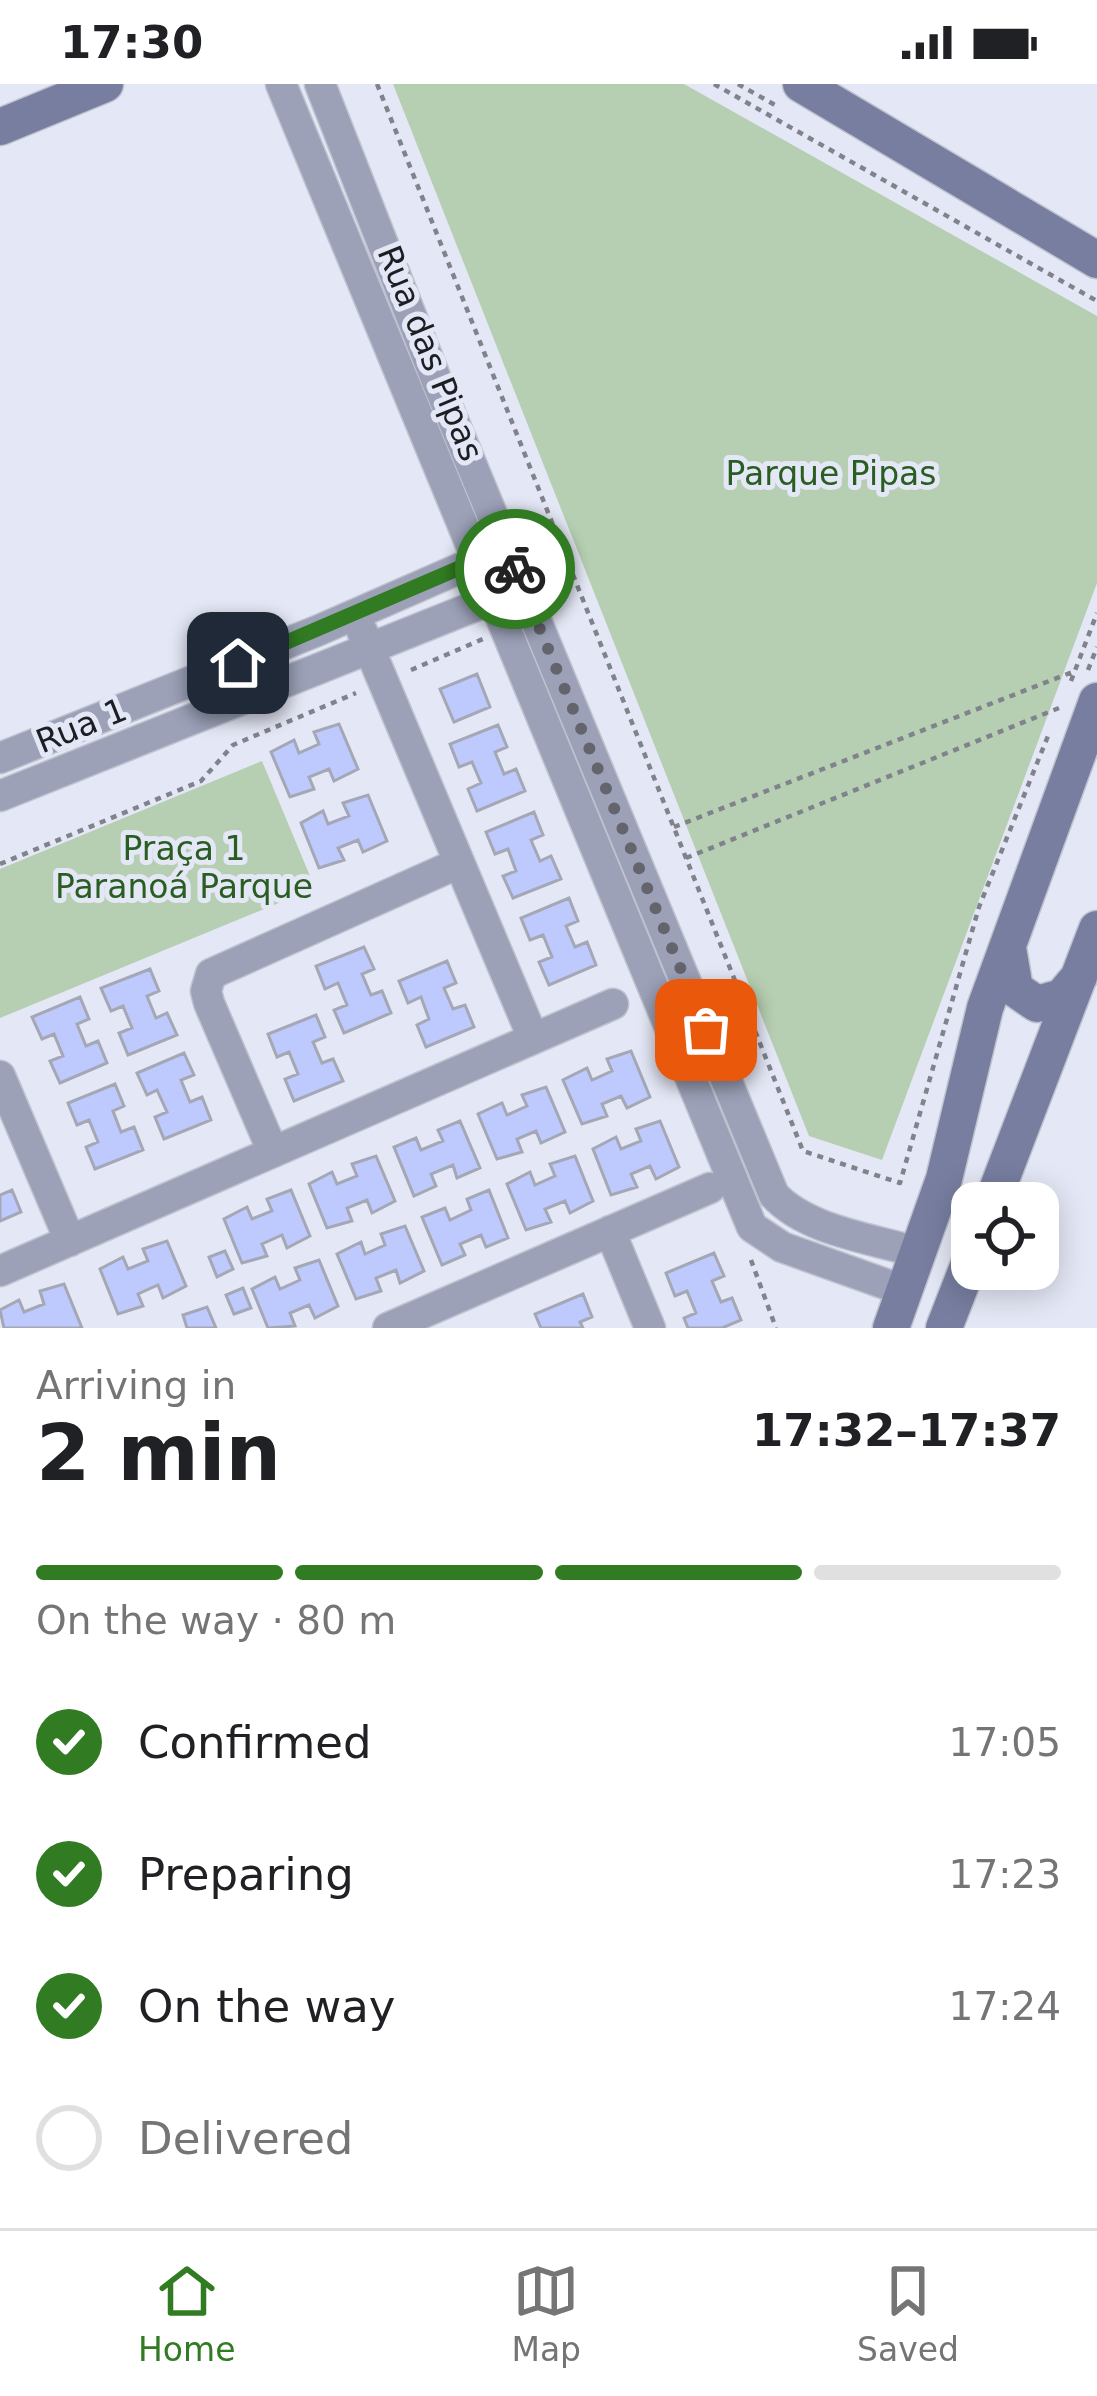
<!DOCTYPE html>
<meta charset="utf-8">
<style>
:root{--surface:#fff;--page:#f6f6f6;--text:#202124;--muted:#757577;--line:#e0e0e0;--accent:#317b22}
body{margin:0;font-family:"DejaVu Sans",sans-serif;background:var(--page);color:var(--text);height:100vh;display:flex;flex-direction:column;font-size:45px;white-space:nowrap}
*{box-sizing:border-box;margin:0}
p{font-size:39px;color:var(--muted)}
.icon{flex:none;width:66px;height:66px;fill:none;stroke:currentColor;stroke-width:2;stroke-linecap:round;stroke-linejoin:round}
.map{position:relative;height:1244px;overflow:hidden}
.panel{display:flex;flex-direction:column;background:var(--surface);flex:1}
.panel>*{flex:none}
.buttons{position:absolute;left:951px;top:1098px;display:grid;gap:24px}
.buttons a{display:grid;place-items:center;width:108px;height:108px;border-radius:24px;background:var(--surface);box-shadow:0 6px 30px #0003;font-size:60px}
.pin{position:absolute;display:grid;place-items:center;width:102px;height:102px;color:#fff;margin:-51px;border-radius:24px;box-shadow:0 6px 18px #0006}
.courier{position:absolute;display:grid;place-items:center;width:120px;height:120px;margin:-60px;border:9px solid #317b22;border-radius:50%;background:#fff;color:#222;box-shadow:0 3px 15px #0007}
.summary em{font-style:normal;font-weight:600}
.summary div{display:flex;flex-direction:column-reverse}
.summary{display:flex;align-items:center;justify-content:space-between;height:204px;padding:0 36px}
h1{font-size:78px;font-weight:600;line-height:90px}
.bar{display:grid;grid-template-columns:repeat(4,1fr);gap:18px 12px;align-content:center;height:144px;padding:0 36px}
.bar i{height:15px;border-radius:9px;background:var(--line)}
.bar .current{background:var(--accent)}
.bar p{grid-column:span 4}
ol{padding:0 36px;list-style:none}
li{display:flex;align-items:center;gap:36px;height:132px}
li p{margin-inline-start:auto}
li .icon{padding:12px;border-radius:50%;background:var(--accent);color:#fff;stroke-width:4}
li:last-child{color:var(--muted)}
li i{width:66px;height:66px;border:6px solid var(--line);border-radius:50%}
.status{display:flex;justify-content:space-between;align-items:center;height:84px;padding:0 60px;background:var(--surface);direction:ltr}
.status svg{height:33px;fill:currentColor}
.tab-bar{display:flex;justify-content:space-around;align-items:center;height:168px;border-top:3px solid var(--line);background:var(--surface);font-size:33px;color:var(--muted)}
.tab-bar a{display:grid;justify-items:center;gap:6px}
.tab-bar .current{color:var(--accent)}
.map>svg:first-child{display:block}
.green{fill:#b6ceb1}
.building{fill:#bec9fe;stroke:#a4a7b4;stroke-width:3}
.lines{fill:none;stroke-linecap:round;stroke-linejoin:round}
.street-casing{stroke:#c0c3cf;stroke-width:33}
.secondary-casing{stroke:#c0c3cf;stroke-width:39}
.path{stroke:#80828c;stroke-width:4.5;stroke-dasharray:6 6;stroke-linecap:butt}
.street{stroke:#9ca1b8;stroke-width:30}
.secondary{stroke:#787ea0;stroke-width:36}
.done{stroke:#63646c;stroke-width:12;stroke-dasharray:0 21.6}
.route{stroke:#317b22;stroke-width:15}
.labels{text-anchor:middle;stroke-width:10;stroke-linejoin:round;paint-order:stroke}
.street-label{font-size:33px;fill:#1d1e23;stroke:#e4e7f5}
.park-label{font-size:33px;fill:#2a5d21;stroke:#e4e7f5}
</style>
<div class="status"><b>17:30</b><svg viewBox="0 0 49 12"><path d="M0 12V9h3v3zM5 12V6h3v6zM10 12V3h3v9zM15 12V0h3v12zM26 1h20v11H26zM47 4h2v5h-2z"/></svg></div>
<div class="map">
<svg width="1097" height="1244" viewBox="0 0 1097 1244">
<rect width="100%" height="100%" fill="#e4e7f5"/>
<path class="green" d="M393 0H684L1097 232V499L882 1076 809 1052Z
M262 677 315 804 0 934V785Z"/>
<path class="building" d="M477 590 490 623 454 638 440 605Z
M339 640 358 685 334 697 329 685 309 693 314 705 290 713 271 668 294 656 299 669 319 660 314 648Z
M498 641 507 663 495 668 504 690 516 685 525 707 477 727 468 705 481 699 472 678 459 683 450 660Z
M368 711 387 757 363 768 358 756 338 764 344 776 319 784 301 739 323 727 328 740 349 732 343 719Z
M534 728 543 751 531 756 540 777 551 772 561 795 513 814 503 792 516 787 508 765 495 770 486 748Z
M569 814 578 837 566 842 575 863 587 858 596 881 549 901 539 878 552 873 543 851 530 856 521 834Z
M364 863 374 885 362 890 371 911 382 907 391 929 344 949 334 926 347 921 338 899 325 905 316 882Z
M447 877 456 899 444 904 453 925 465 921 474 943 426 963 417 941 429 935 421 913 408 919 399 897Z
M150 885 159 907 147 912 156 934 167 929 177 951 128 971 119 949 132 944 123 922 111 927 101 904Z
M80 913 89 935 77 940 86 962 98 957 107 979 60 999 50 977 63 972 54 950 42 955 32 933Z
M316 931 325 953 313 958 322 979 333 975 343 997 294 1017 285 995 298 990 289 968 277 973 268 950Z
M631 967 650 1013 627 1024 621 1012 602 1020 607 1032 582 1040 563 996 587 984 592 996 612 987 607 975Z
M184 969 194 991 181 996 190 1018 202 1013 211 1036 164 1055 155 1033 167 1028 157 1006 147 1011 137 989Z
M115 1000 124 1022 113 1027 121 1048 134 1043 143 1066 95 1085 86 1063 98 1058 89 1036 77 1041 68 1019Z
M546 1003 565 1048 541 1059 536 1047 517 1055 522 1068 497 1075 478 1030 502 1019 507 1031 527 1022 522 1011Z
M460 1037 480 1084 457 1094 453 1081 431 1090 436 1102 414 1112 394 1063 416 1054 421 1066 443 1057 438 1046Z
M660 1037 679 1083 656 1095 650 1082 631 1090 637 1103 611 1111 593 1065 616 1053 621 1065 641 1057 636 1045Z
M376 1072 395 1117 372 1129 367 1116 347 1124 352 1137 327 1144 309 1100 332 1088 337 1100 357 1092 352 1080Z
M575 1072 593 1117 570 1129 565 1117 545 1125 551 1138 526 1146 507 1100 530 1088 535 1101 555 1092 550 1080Z
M12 1106 21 1128 0 1137V1111Z
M291 1106 310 1152 287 1164 282 1151 262 1160 267 1172 242 1179 224 1135 247 1123 252 1135 272 1127 267 1115Z
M489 1106 508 1154 486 1163 481 1151 460 1160 465 1171 442 1181 422 1133 445 1124 450 1136 471 1126 467 1115Z
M405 1142 424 1187 400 1199 396 1186 376 1194 381 1207 356 1215 337 1170 361 1158 365 1170 385 1161 381 1150Z
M167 1157 186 1202 163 1214 158 1201 138 1210 143 1222 118 1230 100 1185 123 1173 128 1185 148 1177 143 1165Z
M225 1167 233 1185 217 1193 209 1173Z
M714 1169 724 1192 712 1197 721 1218 732 1214 741 1236 722 1244H688L684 1234 696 1229 687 1207 675 1212 666 1189Z
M319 1176 338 1222 315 1234 309 1221 290 1229 295 1242 268 1244 252 1205 275 1193 280 1205 300 1196 295 1184Z
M64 1200 82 1244H4L0 1226 19 1216 24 1228 44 1220 40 1207Z
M243 1204 251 1224 234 1230 226 1211Z
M583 1210 592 1233 580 1238 583 1244H541L535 1230Z
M207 1223 216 1244H187L183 1231Z"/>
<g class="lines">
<defs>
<path id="street" d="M281 0 752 1143 782 1163 905 1207
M320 0 436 295 774 1111C807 1147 874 1155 920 1169
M362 547 533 954
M0 674 317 547 495 469
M0 712 513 507
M0 992 70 1157
M273 1068 209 919 206 907 211 890 459 779
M610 1147 650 1244
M0 1187 613 920
M388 1244 710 1104"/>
<path id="secondary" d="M801 0 1097 176
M0 43 105 0
M1008 864 1015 905 1037 920 1062 913 1079 893
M992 1119 1097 845
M891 1244 944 1095 985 924 1097 617
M944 1244 972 1172"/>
</defs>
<use href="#street" class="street-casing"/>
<use href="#secondary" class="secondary-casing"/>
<path class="path" d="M377 0 803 1067 900 1099 979 823 1050 647
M714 0 1097 217
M738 0 775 21
M411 586 483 555
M1088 586 1097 563
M1071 597 1097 529
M674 743 1075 587
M686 774 1059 624
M0 780 201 697 233 661 356 609
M751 1176 776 1244"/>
<use href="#street" class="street"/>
<use href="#secondary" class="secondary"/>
</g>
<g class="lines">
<path class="done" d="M515 485 706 946"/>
<path class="route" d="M238 579 506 464 515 485"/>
</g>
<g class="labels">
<g class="street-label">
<text transform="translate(431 269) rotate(68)" y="12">Rua das Pipas</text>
<text transform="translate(81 641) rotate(-22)" y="12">Rua 1</text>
</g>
<g class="park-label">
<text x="831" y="401">Parque Pipas</text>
<text x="184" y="776">Praça 1<tspan x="184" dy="38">Paranoá Parque</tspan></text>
</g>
</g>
</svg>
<div class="buttons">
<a><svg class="icon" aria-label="locate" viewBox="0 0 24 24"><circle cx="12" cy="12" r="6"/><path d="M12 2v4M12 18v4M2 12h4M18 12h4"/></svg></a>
</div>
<div class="pin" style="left:706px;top:946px;background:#ea580c"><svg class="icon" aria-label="bag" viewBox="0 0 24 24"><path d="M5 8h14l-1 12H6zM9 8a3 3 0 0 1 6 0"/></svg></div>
<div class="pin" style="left:238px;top:579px;background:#1f2937"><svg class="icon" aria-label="home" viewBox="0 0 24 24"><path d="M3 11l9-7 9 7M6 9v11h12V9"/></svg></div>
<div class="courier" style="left:515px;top:485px"><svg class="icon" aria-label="bike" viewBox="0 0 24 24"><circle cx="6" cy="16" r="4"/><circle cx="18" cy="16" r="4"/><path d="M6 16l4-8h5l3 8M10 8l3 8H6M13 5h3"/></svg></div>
</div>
<section class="panel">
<div class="summary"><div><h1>2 min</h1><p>Arriving in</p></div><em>17:32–17:37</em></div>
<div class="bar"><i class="current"></i><i class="current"></i><i class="current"></i><i></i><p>On the way · 80 m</p></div>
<ol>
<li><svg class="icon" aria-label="check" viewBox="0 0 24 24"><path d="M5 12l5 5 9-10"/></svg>Confirmed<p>17:05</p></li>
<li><svg class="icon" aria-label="check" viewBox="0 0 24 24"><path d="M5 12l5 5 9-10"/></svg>Preparing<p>17:23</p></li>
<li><svg class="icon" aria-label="check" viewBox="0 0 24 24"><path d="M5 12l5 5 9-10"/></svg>On the way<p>17:24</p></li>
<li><i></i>Delivered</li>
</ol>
</section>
<nav class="tab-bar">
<a class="current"><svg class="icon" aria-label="home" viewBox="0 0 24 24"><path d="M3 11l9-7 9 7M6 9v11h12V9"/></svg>Home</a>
<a><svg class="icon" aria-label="map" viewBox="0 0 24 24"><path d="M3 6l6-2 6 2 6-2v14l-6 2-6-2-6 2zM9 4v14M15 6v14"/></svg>Map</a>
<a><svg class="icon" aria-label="saved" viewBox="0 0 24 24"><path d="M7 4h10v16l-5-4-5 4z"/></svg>Saved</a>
</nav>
